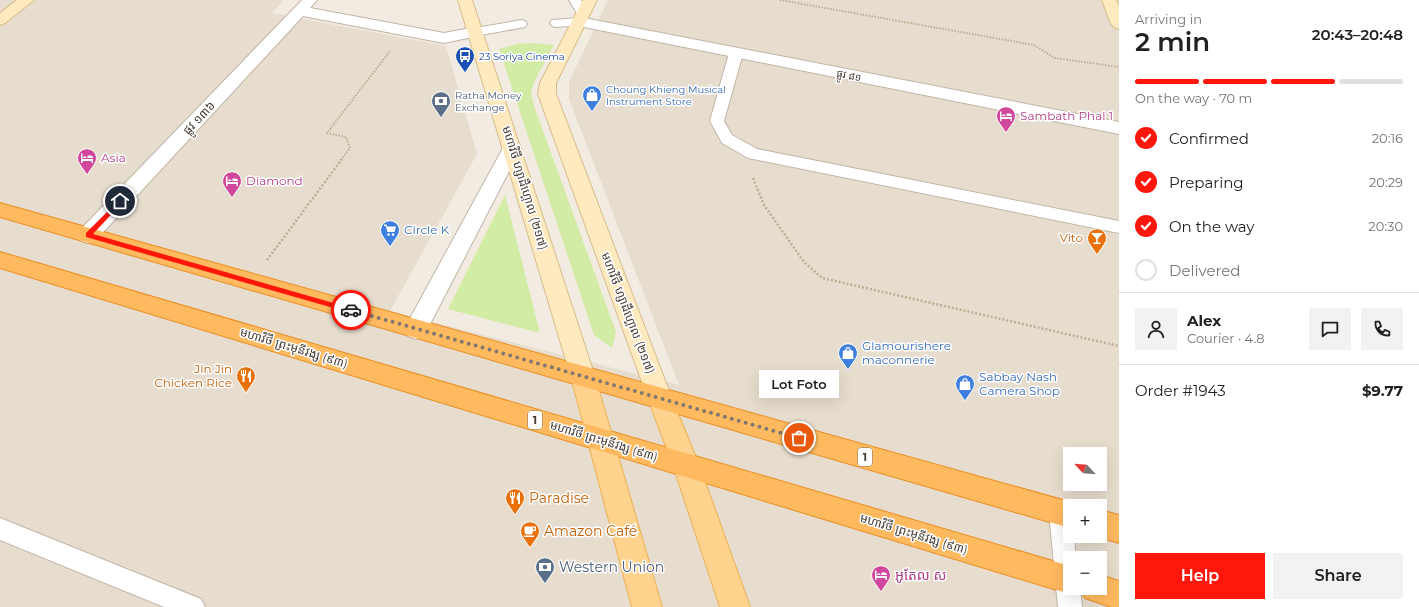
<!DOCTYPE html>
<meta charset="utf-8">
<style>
:root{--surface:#fff;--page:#f2f2f2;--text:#202124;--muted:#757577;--line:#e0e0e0;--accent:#ff170b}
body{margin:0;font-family:Montserrat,"Noto Sans Khmer",sans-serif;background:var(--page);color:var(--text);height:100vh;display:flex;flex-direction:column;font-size:15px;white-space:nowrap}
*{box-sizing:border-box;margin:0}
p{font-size:13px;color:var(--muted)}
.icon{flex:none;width:22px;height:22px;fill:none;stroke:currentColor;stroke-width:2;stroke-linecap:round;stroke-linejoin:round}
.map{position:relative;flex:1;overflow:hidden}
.panel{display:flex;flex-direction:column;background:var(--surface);width:300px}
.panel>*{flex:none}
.needle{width:26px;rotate:296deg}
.buttons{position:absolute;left:1063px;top:447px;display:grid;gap:8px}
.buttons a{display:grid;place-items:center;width:44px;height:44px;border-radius:0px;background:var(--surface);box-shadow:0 4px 16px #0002;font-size:20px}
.pin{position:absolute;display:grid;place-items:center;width:34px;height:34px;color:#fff;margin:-17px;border:2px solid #fff;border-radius:50%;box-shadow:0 1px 4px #0007}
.courier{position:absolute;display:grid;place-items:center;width:40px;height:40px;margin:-20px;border:3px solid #ff170b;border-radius:50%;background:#fff;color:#222;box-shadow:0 1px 5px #0007}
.bubble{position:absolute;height:28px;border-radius:0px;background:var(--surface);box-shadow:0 4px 16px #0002;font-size:13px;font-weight:600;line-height:28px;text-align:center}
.headline em{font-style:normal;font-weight:600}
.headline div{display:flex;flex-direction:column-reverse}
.headline{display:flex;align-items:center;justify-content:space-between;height:68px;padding:0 16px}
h1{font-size:26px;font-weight:600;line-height:30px}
.bar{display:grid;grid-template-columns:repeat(4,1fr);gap:6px 4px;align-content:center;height:48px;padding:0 16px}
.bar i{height:5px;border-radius:3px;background:var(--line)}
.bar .selected{background:var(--accent)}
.bar p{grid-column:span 4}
.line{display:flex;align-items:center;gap:10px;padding:0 16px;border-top:1px solid var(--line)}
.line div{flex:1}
.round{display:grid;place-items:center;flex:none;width:42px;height:42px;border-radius:0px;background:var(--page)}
ol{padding:0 16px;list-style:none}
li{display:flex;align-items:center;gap:12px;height:44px}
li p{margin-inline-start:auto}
li .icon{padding:4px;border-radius:50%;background:var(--accent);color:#fff;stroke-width:4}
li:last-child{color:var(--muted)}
li i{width:22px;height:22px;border:2px solid var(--line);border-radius:50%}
.primary-button{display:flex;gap:8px;margin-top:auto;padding:8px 16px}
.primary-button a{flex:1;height:46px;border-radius:0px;background:var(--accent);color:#fff;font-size:16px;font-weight:600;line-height:46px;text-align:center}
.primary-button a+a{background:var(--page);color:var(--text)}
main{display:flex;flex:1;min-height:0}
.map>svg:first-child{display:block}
.residential{fill:#e7ddce;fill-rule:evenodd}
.green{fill:#d2eba5}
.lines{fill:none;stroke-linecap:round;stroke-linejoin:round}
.lane-casing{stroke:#c1b5a6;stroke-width:2}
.street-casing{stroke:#c1b5a6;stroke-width:2}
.secondary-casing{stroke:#d6bc8c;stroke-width:2}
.primary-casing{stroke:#edb054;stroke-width:2}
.highway-casing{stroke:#ea8d23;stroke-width:2}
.path-far1{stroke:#c1ac93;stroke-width:2;stroke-dasharray:1.5 1.5;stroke-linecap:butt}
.path{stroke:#c1ac93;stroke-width:2.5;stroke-dasharray:2 2;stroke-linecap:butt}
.lane{fill:#fff;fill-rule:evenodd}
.street{fill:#fff;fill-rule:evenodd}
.secondary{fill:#ffe9be;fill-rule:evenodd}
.primary{fill:#ffd38d;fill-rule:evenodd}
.highway{fill:#ffba5f;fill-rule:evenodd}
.route{fill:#ff170b}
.done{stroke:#81796f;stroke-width:4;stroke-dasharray:0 7.2}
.labels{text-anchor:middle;stroke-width:3;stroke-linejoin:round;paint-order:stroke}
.far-transit-label{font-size:10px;fill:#164399;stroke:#fff;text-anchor:start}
.far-street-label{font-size:10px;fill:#443b31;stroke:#fff}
.far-shop-label{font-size:10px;fill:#366cbe;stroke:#fff;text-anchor:start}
.far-service-label{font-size:10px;fill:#4e5e75;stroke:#fff;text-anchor:start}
.shield{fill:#fff;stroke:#7c766f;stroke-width:1}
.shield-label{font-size:11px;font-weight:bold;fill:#443b31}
.hotel-label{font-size:12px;fill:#b23c85;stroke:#fff;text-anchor:start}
.street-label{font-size:12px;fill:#443b31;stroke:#fff}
.shop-label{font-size:12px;fill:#366cbe;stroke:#fff;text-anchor:start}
.food-label{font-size:12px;fill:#c56008;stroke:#fff;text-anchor:end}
.near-food-label{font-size:14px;fill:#c56008;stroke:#fff;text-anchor:start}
.near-service-label{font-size:14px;fill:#4e5e75;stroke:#fff;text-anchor:start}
.near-hotel-label{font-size:14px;fill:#b23c85;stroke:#fff;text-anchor:start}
</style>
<main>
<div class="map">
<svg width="1119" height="607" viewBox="0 0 1119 607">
<rect width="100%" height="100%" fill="#f2ebe1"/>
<path class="residential" d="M0 0H284L272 13 446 46 477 154 390 311 679 385 569 99V82L608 0H1119V607H0ZM1070 454H1100V484H1070ZM1070 506H1100V536H1070ZM1070 558H1100V588H1070Z"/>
<path class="green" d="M533 43 554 45 535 80 531 92 534 106 616 332 612 348 594 335 499 49 517 44Z
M505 195 540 333 448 309Z"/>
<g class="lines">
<defs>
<path id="lane" d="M569 0H581L589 14 587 17H579Z
M579 18 583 19 585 22 583 25 556 27 552 26 550 23 552 20Z
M521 20 525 21 527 24 525 27 476 36 471 35 470 32 471 29 476 28Z
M736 49 741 50 743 53 724 121 732 135 757 149 1119 221V233L748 158 722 143 710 121 729 53 731 50Z
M1060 501 1068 504 1070 510V536H1074L1076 558H1070V588H1080L1082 607H1058L1049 512 1052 504Z
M0 518 201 599 205 607H164L0 540Z"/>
<path id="street" d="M302 0H317L310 8 444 33 476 27 482 29 484 32 482 35 444 43 303 16 95 241 88 243 81 241 78 235 81 229Z
M579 17 1119 122V134L574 25 571 22 574 19Z
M512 142 519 143 521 148 424 336 416 339 408 336 405 329 408 322 503 148 505 143Z"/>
<path id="secondary" d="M17 0H34L5 23 0 25V13Z
M458 0H472L595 377 591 385 583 388 575 385 571 377Z
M583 0H597L556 83V94L672 399 669 407 660 410 651 407 648 399 538 94 540 83Z
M1102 0H1116L1119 6V29L1114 27 1111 24Z"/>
<path id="primary" d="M583 366 591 369 595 377 662 607H632L571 377 575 369Z
M660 388 669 391 672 399 699 465 750 607H720L673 465 648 399 651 391Z"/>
<path id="highway" d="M0 203 1070 502 1080 506H1070V528L0 217Z
M0 252 1070 566V588H1100V575L1119 581V607H1111L1085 598 1081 588 1080 590 1070 594 0 268Z
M1100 510 1119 515V543L1096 536H1100Z"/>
</defs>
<use href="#lane" class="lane-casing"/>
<use href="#street" class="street-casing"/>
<use href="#secondary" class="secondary-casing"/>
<use href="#primary" class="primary-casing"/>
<use href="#highway" class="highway-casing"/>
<path class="path-far1" d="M780 0 1034 45 1055 58 1119 67
M341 160 350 148 346 137 327 133 390 51"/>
<path class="path" d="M753 178 764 205 804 262 822 278 1119 346
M267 260 342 159"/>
<use href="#lane" class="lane"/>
<use href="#street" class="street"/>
<use href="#secondary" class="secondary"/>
<use href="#primary" class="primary"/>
<use href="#highway" class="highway"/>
</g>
<path class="route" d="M120 199 122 200V203L93 234 351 308 355 310 351 313 86 237V233Z"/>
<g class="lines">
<path class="done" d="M351 310 799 438"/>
</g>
<defs>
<symbol id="bus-pin" viewBox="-11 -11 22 30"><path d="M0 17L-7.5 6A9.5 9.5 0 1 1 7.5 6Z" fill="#1a4fb4" stroke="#fff"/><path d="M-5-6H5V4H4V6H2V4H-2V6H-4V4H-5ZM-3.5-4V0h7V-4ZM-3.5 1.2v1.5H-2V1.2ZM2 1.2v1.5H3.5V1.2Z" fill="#fff"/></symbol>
<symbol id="shop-pin" viewBox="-11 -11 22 30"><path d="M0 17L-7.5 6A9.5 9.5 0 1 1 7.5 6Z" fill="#3f7fe0" stroke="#fff"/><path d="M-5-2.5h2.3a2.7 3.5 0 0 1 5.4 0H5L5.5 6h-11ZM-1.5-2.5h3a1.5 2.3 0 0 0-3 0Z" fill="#fff"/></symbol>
<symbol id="bank-pin" viewBox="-11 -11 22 30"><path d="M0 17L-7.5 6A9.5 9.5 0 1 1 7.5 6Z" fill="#5c6f8a" stroke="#fff"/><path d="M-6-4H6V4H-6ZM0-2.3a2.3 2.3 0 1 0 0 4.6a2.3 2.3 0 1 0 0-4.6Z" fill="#fff"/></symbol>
<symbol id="hotel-pin" viewBox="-11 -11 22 30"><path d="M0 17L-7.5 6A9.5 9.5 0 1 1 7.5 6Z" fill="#d1479c" stroke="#fff"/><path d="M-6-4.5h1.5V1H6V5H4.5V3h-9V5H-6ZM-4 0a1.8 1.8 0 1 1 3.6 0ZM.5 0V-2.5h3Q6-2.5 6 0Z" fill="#fff"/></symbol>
<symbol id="supermarket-pin" viewBox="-11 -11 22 30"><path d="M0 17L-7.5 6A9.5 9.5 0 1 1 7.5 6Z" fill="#3f7fe0" stroke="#fff"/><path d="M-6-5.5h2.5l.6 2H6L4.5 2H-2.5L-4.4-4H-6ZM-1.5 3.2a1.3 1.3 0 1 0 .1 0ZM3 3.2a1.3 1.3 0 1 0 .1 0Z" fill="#fff"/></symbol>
<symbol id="bar-pin" viewBox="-11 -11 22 30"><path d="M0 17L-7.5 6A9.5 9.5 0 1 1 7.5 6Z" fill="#e8710a" stroke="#fff"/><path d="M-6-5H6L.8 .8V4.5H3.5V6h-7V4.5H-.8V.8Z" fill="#fff"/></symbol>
<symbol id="restaurant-pin" viewBox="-11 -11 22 30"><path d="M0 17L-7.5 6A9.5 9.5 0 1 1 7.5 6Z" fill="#e8710a" stroke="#fff"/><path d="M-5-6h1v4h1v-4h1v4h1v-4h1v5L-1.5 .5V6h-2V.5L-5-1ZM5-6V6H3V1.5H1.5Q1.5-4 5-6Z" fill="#fff"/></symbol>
<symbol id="cafe-pin" viewBox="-11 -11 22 30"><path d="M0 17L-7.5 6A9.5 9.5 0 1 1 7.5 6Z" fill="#e8710a" stroke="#fff"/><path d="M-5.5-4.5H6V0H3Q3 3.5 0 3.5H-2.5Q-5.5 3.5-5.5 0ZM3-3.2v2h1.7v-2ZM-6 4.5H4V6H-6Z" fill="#fff"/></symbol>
</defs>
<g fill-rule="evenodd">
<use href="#bus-pin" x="454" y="45" width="22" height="30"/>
<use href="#shop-pin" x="581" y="84" width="22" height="30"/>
<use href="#bank-pin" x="430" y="90" width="22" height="30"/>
<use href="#hotel-pin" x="995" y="105" width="22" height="30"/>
<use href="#hotel-pin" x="76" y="147" width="22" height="30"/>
<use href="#hotel-pin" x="221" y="170" width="22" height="30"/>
<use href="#supermarket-pin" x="379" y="219" width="22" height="30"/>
<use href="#bar-pin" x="1086" y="227" width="22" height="30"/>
<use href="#shop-pin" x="837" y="342" width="22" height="30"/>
<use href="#restaurant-pin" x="235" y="365" width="22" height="30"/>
<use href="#shop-pin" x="954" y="373" width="22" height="30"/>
<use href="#restaurant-pin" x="504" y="487" width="22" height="30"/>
<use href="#cafe-pin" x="519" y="520" width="22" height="30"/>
<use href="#bank-pin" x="534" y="556" width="22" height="30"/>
<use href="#hotel-pin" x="870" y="564" width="22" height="30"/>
</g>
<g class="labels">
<g class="far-transit-label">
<text x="479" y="60">23 Soriya Cinema</text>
</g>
<g class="far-street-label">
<text transform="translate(849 75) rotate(11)" y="4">ផ្លូវ ៨១</text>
</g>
<g class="far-shop-label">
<text x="606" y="93">Choung Khieng Musical<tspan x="606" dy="12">Instrument Store</tspan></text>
</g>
<g class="far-service-label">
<text x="455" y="99">Ratha Money<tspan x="455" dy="12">Exchange</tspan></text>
</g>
<g class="shield">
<rect x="528" y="411" width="14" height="18" rx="3"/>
<rect x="858" y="448" width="14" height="18" rx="3"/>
</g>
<g class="shield-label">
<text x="535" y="424">1</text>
<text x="865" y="461">1</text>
</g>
<g class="hotel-label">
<text x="1020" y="120">Sambath Phal 1</text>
<text x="101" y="162">Asia</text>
<text x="246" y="185">Diamond</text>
</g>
<g class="street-label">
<text transform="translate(199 118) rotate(-47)" y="4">ផ្លូវ ១៣៦</text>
<text transform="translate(525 188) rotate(73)" y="4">មហាវិថី ហ្សាដឺហ្គោល (២១៧)</text>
<text transform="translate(628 313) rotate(69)" y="4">មហាវិថី ហ្សាដឹហ្គោល (២១៧)</text>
<text transform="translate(294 348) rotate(17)" y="4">មហាវិថី ព្រះមុនីវង្ស (៩៣)</text>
<text transform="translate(604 441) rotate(17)" y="4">មហាវិថី ព្រះមុនីវង្ស (៩៣)</text>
<text transform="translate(914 534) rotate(17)" y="4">មហាវិថី ព្រះមុនីវង្ស (៩៣)</text>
</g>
<g class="shop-label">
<text x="404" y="234">Circle K</text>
<text x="862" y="350">Glamourishere<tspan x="862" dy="14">maconnerie</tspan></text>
<text x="979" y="381">Sabbay Nash<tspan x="979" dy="14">Camera Shop</tspan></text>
</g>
<g class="food-label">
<text x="1083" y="242">Vito</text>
<text x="232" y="373">Jin Jin<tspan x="232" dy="14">Chicken Rice</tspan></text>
</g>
<g class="near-food-label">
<text x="529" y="503">Paradise</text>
<text x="544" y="536">Amazon Café</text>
</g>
<g class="near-service-label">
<text x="559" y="572">Western Union</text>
</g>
<g class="near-hotel-label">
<text x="895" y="580">អូតែល ស</text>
</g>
</g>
</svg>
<div class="buttons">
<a><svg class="needle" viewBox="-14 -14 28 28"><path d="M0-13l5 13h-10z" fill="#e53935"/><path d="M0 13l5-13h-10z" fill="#757577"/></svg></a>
<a>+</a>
<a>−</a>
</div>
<div class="pin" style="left:799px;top:438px;background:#ea580c"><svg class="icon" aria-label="bag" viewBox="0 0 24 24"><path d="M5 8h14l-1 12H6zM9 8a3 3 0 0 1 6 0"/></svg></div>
<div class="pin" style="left:120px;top:201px;background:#1f2937"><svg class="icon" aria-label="home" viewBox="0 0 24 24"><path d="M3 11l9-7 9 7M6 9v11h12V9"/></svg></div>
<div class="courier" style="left:351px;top:310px"><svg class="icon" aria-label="car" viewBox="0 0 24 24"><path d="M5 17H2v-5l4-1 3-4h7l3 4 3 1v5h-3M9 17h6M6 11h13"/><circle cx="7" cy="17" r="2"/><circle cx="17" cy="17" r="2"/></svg></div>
<div class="bubble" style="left:759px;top:370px;width:80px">Lot Foto</div>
</div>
<section class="panel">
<div class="headline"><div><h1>2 min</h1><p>Arriving in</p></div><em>20:43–20:48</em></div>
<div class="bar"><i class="selected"></i><i class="selected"></i><i class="selected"></i><i></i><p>On the way · 70 m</p></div>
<ol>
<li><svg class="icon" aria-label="check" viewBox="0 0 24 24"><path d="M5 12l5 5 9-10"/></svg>Confirmed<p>20:16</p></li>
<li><svg class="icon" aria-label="check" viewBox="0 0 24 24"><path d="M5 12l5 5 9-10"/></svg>Preparing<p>20:29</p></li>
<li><svg class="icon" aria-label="check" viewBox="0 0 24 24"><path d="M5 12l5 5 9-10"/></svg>On the way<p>20:30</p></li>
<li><i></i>Delivered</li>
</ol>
<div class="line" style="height:72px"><a class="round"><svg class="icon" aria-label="person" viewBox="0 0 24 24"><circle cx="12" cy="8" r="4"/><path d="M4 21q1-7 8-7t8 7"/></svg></a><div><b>Alex</b><p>Courier · 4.8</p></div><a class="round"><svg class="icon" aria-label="chat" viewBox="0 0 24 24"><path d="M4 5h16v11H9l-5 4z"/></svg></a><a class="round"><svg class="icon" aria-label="phone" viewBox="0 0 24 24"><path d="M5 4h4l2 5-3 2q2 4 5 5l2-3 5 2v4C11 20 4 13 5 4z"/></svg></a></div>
<div class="line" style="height:52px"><div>Order #1943</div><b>$9.77</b></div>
<div class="primary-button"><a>Help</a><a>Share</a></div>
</section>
</main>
